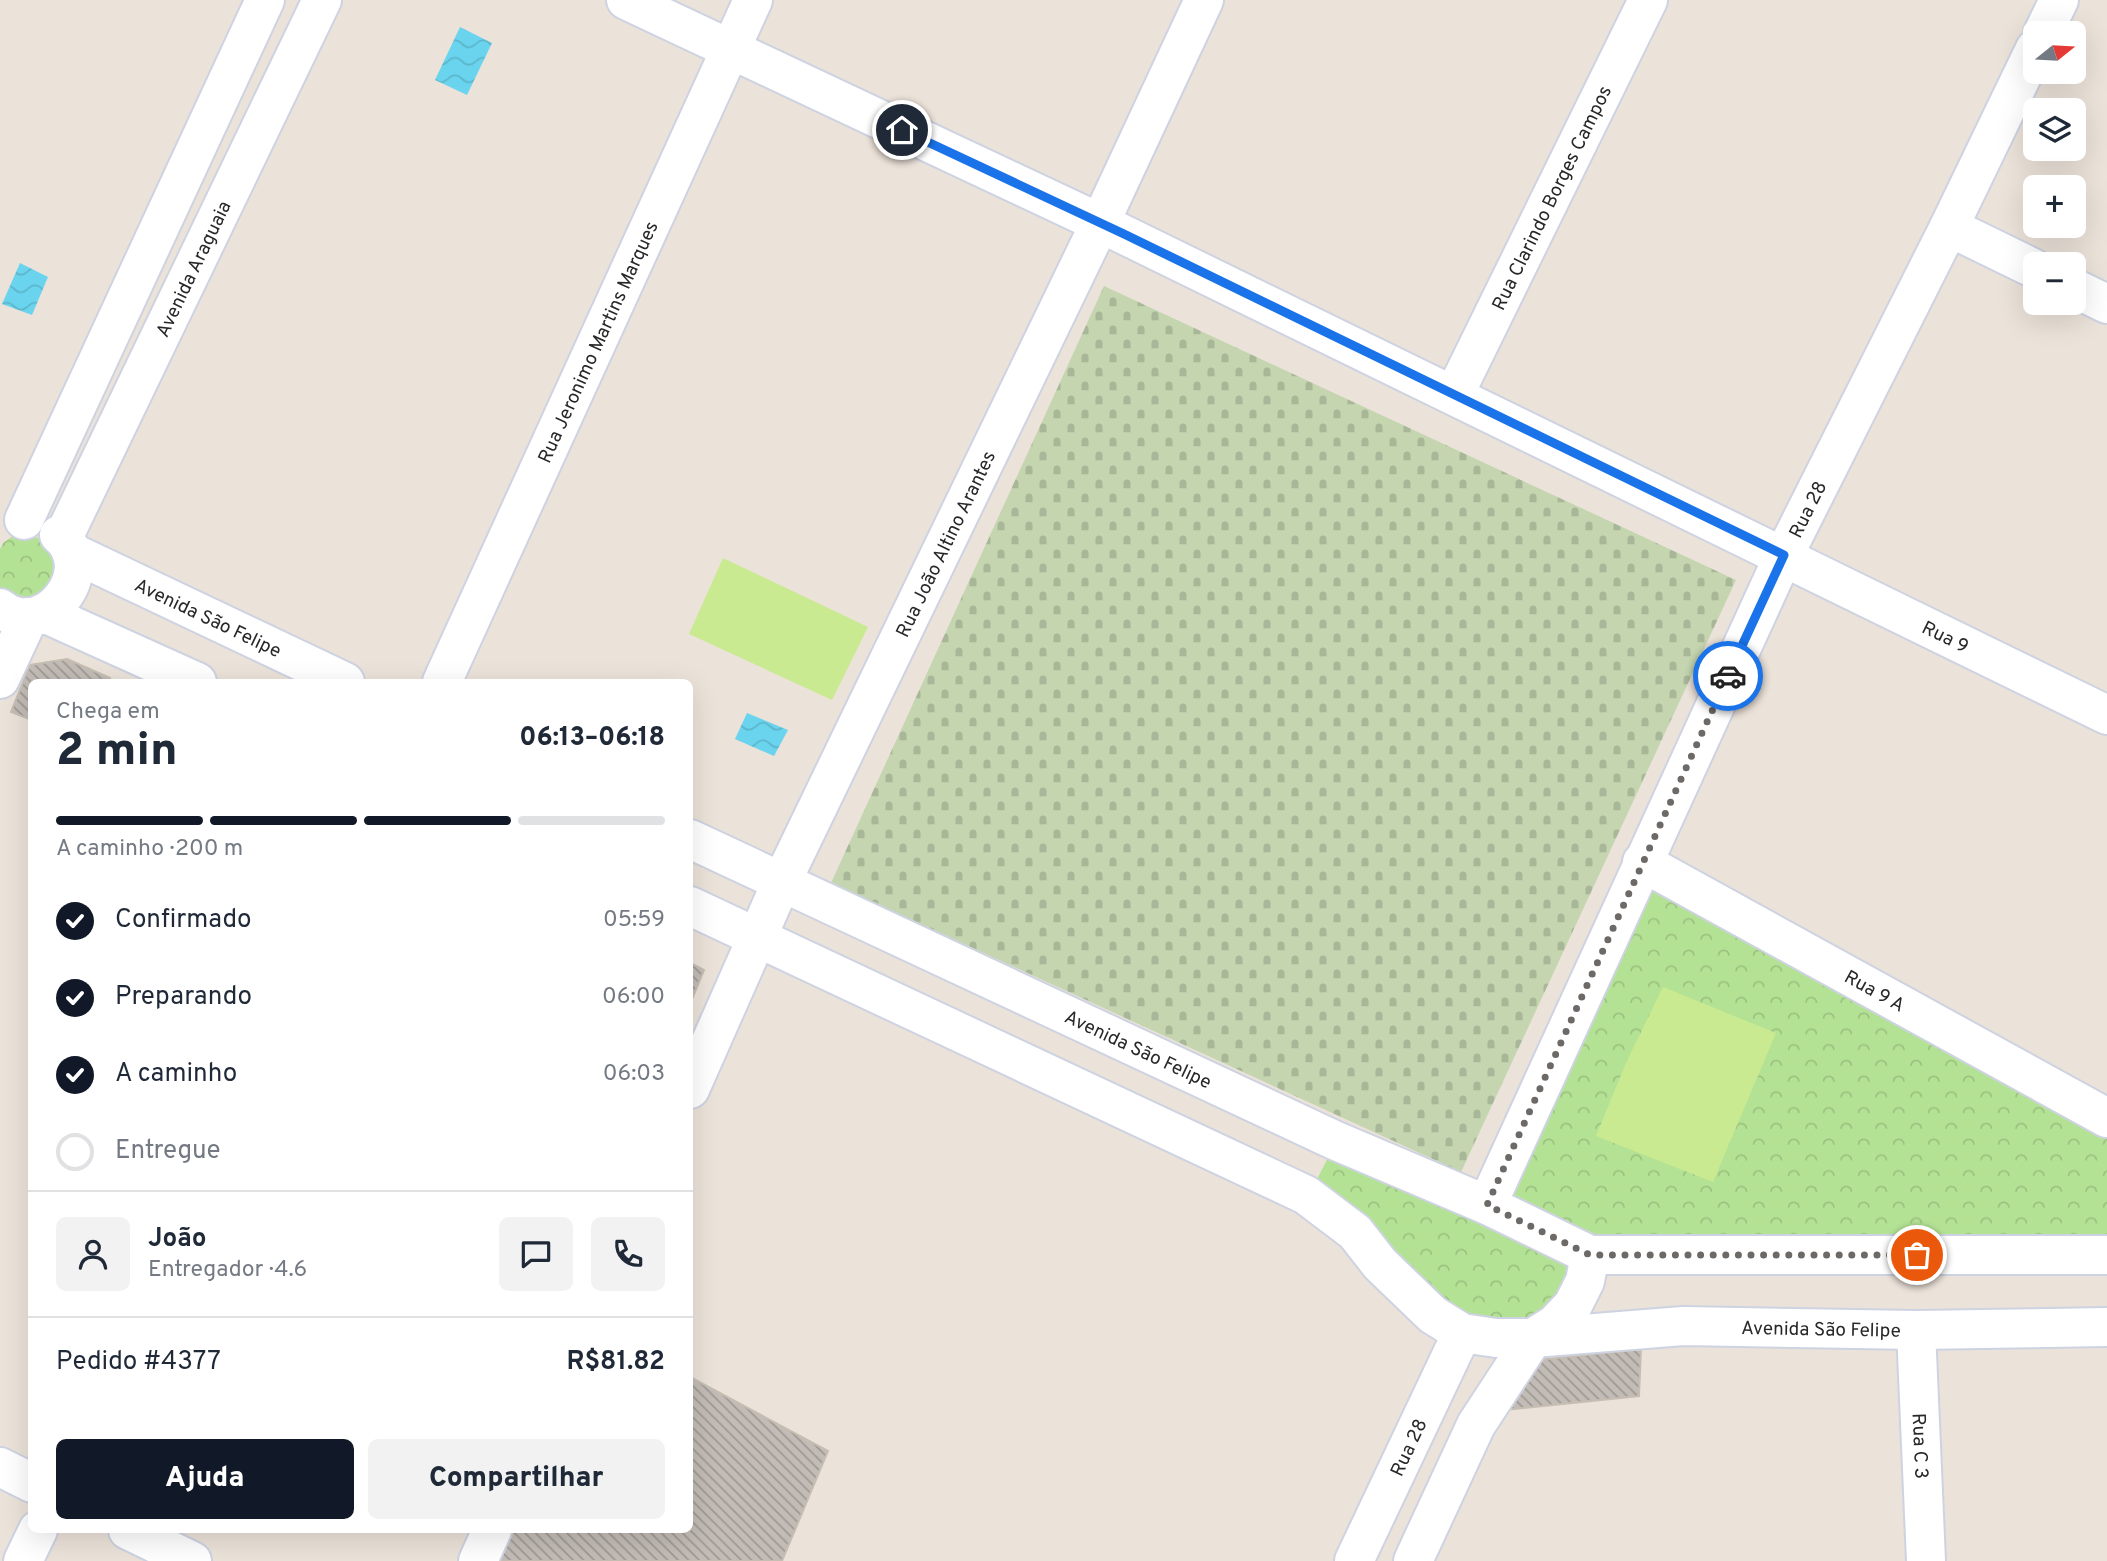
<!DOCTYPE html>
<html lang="pt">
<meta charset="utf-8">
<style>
:root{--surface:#fff;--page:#f2f2f3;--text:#1f2937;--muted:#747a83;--line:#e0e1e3;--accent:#111827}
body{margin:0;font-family:Overpass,sans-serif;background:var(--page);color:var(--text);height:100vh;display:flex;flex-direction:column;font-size:26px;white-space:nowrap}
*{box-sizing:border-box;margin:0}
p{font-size:23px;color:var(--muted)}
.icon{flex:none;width:38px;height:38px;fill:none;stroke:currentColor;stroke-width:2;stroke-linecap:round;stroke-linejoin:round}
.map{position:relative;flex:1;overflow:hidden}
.panel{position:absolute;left:28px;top:679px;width:665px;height:854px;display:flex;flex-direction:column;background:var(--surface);border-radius:10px;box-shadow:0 7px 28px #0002}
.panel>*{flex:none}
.needle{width:46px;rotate:72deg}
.controls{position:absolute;left:2023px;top:21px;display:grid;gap:14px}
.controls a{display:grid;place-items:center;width:63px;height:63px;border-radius:10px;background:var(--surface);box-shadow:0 7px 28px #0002;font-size:35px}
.pin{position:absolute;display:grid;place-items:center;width:60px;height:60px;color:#fff;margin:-30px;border:4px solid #fff;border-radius:50%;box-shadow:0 2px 7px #0007}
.courier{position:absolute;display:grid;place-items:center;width:70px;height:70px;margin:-35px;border:5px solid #1a73e8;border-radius:50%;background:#fff;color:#222;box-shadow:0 2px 9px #0007}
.summary em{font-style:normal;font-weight:800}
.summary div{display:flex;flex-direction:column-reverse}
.summary{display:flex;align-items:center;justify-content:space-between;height:119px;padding:0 28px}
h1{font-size:46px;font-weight:800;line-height:52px}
.bar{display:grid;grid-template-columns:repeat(4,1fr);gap:10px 7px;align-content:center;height:84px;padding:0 28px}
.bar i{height:9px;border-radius:5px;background:var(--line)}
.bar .active{background:var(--accent)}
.bar p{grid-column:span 4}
.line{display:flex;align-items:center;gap:18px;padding:0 28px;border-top:2px solid var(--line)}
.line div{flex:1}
.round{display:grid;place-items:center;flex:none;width:74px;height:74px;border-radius:10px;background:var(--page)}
ol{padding:0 28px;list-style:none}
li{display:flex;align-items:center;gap:21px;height:77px}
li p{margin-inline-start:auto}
li .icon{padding:7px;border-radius:50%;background:var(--accent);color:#fff;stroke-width:4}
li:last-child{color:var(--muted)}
li i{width:38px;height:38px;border:4px solid var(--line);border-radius:50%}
.button{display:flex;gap:14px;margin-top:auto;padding:14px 28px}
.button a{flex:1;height:80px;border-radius:10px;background:var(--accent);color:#fff;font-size:28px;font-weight:800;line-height:80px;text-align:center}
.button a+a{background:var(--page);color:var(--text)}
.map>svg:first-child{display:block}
.cemetery{fill:url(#cemetery-stones)}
.park{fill:url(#park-crowns)}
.pitch{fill:#c9ea90}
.water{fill:url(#water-waves)}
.building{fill:url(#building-back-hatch);stroke:#c6beb3;stroke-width:2}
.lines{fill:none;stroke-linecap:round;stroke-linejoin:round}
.minor-casing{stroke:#ced3e1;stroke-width:42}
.minor{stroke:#fff;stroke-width:38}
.done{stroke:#6c6966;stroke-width:7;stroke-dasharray:0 12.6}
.route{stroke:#1a73e8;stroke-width:9}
.labels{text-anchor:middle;stroke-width:6;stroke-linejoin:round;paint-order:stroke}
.street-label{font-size:19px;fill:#282828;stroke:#fff}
</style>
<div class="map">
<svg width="2107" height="1561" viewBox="0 0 2107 1561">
<defs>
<pattern id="cemetery-stones" width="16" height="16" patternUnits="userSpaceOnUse" patternTransform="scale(1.75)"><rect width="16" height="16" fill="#c4d5b0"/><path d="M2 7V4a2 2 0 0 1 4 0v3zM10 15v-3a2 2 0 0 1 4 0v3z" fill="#a8b797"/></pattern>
<pattern id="park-crowns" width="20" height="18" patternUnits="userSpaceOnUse" patternTransform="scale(1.75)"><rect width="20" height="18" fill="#b4e294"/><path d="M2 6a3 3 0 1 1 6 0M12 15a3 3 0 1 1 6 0" fill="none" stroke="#9bc280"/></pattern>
<pattern id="water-waves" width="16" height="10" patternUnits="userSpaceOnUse" patternTransform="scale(1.75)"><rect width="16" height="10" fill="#6ad4ee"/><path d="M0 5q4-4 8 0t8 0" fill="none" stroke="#5cb6cc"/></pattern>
<pattern id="building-back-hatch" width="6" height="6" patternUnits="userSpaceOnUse" patternTransform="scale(1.75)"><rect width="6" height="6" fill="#c3bcb6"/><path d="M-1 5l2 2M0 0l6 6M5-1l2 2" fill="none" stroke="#9e9994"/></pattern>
</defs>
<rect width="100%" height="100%" fill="#ebe2d9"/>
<path class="cemetery" d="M1104 286 1736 580 1461 1172 831 883Z"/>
<path class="park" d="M13 536 41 538 59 554 61 584 24 605 0 591V549L3 543Z
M1651 882 2107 1131V1237L1597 1235 1509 1195Z
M1335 1144 1586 1255 1554 1322 1462 1330 1309 1195Z"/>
<path class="pitch" d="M723 558 868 627 832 700 689 634Z
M1663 987 1776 1033 1713 1182 1596 1136 1626 1063Z"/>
<path class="water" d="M460 27 492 43 467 95 435 80Z
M20 263 48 277 32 315 2 304Z
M747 713 788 730 774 756 735 739Z"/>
<path class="building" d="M67 659 110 678 107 682H32V720L11 712 30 665Z
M690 963 704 970 690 1004Z
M1641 1349 1639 1396 1494 1411 1527 1361Z
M690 1377 828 1451 782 1561H480L495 1530H690Z"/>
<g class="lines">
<defs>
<g id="minor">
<path id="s1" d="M626 0 1100 223 2107 715"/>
<path d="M2043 33 2059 0"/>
<path d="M1949 227 2035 269"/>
<path d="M2074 288 2107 304"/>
<path id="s2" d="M1454 395 1648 0"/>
<path d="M24 520 265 0"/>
<path id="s3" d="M63 538 322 0"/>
<path id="s4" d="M71 552 345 682"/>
<path d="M0 608C45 644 101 569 59 535"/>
<path d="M44 613 197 682"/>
<path d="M0 679 29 617"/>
<path id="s5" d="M442 682 753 0"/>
<path id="s6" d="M690 839 1334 1140 1487 1205 1590 1255H2107"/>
<path id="s7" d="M1642 862 2107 1118"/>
<path id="s8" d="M690 906 1306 1195 1355 1232 1380 1264 1433 1315 1462 1333 1496 1338H1533L1683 1326 1916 1330 2107 1327"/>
<path id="s9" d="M690 1089 782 881 1100 223 1204 0"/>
<path id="s10" d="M1487 1205 1784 555 1949 227 2035 49"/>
<path id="s11" d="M1916 1330 1926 1561"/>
<path d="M0 1467 32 1483"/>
<path d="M128 1530 192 1561"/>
<path d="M23 1561 38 1530"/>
<path d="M478 1561 492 1530"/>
<path id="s12" d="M1354 1561 1462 1333"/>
<path d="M1413 1561 1476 1425 1533 1338 1555 1324 1573 1305 1585 1281 1590 1255"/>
</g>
</defs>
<use href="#minor" class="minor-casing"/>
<use href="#minor" class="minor"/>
</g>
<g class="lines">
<path class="done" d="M1728 676 1487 1205 1590 1255H1917"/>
<path class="route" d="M902 130 1124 234 1784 555 1728 676"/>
</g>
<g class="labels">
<g class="street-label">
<text dy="7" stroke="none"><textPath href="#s2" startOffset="220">Rua Clarindo Borges Campos</textPath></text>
<text dy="7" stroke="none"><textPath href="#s3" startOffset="299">Avenida Araguaia</textPath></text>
<text dy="7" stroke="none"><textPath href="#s5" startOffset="374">Rua Jeronimo Martins Marques</textPath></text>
<text dy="7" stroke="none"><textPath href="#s10" startOffset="766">Rua 28</textPath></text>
<text dy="7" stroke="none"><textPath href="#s9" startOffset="602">Rua João Altino Arantes</textPath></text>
<text dy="7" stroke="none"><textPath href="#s4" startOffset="152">Avenida São Felipe</textPath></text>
<text dy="7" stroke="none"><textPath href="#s1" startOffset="1465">Rua 9</textPath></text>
<text dy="7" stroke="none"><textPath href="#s7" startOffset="266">Rua 9 A</textPath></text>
<text dy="7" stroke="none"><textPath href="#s6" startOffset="495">Avenida São Felipe</textPath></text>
<text dy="7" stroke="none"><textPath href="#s8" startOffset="1250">Avenida São Felipe</textPath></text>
<text dy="7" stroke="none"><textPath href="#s11" startOffset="116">Rua C 3</textPath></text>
<text dy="7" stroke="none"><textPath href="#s12" startOffset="126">Rua 28</textPath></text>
</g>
</g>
</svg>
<div class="controls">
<a><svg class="needle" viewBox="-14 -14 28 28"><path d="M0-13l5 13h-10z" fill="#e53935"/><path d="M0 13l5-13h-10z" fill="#747a83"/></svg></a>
<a><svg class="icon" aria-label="layers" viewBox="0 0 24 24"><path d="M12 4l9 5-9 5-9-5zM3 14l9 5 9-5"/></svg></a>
<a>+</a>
<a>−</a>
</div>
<div class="pin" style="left:1917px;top:1255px;background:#ea580c"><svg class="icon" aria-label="bag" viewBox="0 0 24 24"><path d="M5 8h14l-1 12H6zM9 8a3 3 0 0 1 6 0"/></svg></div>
<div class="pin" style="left:902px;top:130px;background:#1f2937"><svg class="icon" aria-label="home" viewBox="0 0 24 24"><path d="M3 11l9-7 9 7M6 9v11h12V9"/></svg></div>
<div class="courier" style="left:1728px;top:676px"><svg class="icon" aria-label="car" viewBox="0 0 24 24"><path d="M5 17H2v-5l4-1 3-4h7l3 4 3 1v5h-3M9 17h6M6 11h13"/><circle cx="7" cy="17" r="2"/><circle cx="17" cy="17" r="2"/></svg></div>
<section class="panel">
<div class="summary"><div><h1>2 min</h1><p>Chega em</p></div><em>06:13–06:18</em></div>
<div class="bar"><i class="active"></i><i class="active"></i><i class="active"></i><i></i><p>A caminho · 200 m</p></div>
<ol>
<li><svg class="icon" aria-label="check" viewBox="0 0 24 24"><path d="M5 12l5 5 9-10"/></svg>Confirmado<p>05:59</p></li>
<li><svg class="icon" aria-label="check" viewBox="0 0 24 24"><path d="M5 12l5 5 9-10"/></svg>Preparando<p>06:00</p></li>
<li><svg class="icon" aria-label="check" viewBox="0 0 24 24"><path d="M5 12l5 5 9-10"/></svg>A caminho<p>06:03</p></li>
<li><i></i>Entregue</li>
</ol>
<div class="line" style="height:126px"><a class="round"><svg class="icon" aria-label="person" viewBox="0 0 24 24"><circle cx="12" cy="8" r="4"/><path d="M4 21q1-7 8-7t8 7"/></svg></a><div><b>João</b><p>Entregador · 4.6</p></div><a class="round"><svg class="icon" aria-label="chat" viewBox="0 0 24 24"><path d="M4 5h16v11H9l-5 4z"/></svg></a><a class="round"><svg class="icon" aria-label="phone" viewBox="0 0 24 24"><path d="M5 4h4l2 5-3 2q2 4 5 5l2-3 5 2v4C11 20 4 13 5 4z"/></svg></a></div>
<div class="line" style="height:91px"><div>Pedido #4377</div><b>R$81.82</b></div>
<div class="button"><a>Ajuda</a><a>Compartilhar</a></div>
</section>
</div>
